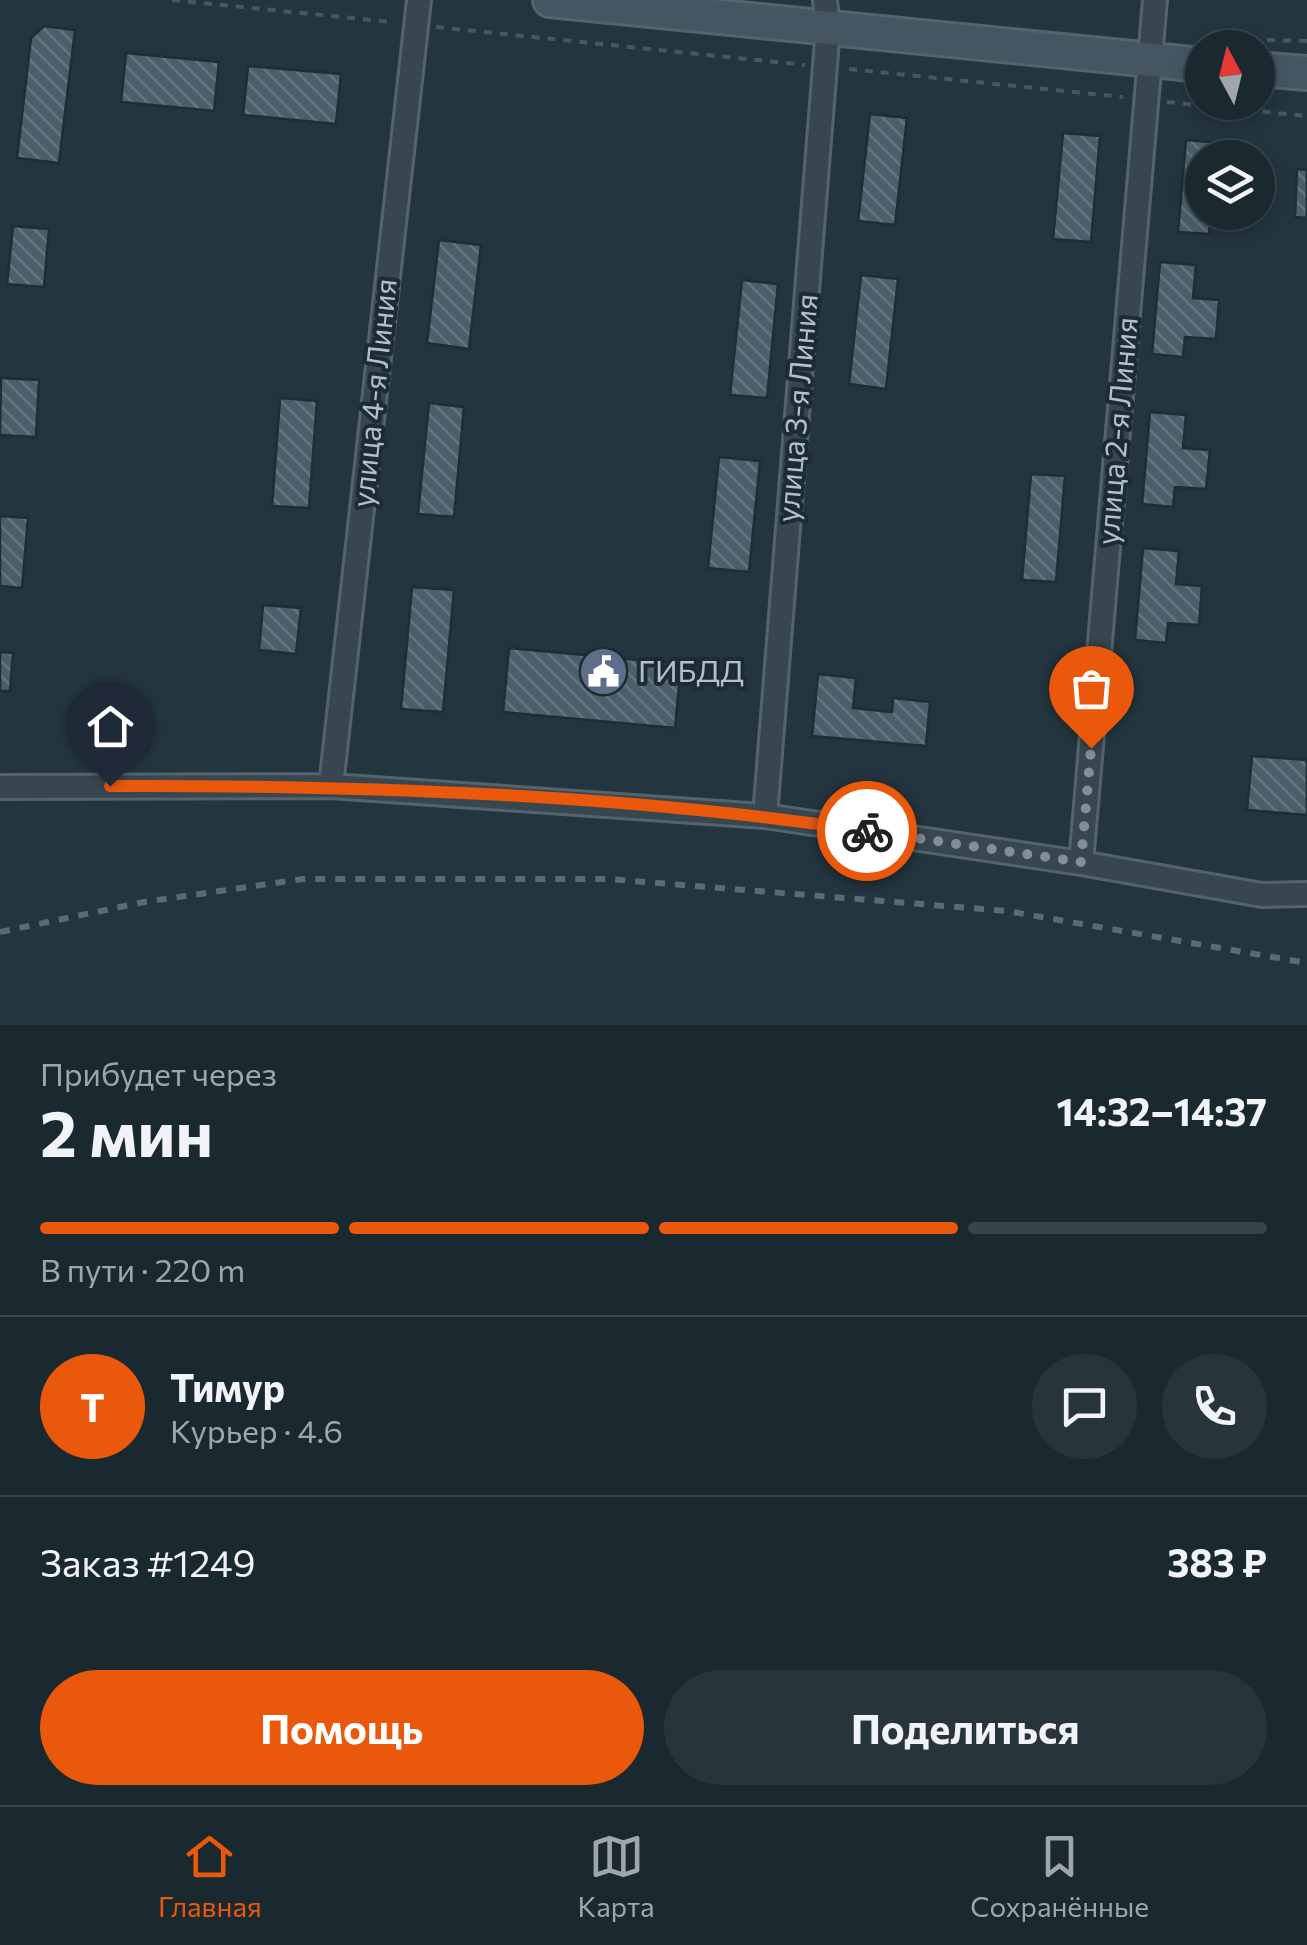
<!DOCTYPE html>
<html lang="ru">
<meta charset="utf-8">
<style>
:root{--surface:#1a282f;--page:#27343b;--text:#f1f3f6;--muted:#9fa6aa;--line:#38444b;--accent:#ea580c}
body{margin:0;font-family:Commissioner,sans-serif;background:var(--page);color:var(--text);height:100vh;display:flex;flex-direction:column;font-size:38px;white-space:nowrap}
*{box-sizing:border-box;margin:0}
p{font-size:32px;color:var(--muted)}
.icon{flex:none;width:55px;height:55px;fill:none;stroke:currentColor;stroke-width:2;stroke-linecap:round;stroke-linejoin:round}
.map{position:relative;height:1025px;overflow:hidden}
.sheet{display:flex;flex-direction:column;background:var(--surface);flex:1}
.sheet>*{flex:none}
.needle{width:65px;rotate:353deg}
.controls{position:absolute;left:1185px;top:30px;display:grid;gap:20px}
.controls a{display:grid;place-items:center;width:90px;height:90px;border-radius:50%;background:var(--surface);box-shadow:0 5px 15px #0003,0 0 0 2px var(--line);font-size:50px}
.pin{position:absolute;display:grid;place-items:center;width:85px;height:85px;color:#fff;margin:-102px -42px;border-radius:50% 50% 50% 0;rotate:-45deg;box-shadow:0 0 10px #0007}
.pin .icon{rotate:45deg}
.courier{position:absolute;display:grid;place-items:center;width:100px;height:100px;margin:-50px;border:8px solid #ea580c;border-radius:50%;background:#fff;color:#222;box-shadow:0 2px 12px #0007}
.headline em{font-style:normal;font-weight:700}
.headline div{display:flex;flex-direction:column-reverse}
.headline{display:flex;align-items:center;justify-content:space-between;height:170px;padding:0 40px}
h1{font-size:65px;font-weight:700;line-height:75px}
.bar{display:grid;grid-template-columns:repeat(4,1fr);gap:15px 10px;align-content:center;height:120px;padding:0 40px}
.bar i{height:12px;border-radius:8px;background:var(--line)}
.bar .current{background:var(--accent)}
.bar p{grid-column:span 4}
.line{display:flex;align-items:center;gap:25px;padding:0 40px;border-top:2px solid var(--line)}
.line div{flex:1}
.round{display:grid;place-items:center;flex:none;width:105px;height:105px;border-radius:52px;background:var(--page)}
.primary-button{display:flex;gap:20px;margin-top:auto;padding:20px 40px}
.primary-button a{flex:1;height:115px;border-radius:60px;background:var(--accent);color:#fff;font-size:40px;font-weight:700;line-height:115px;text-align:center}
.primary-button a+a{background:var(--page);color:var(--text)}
.dock{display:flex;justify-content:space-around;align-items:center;height:140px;border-top:2px solid var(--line);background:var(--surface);font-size:28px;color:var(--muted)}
.dock a{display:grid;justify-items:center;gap:5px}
.dock .current{color:var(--accent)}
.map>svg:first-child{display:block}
.building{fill:url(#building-back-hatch);stroke:#1e2d36;stroke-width:2.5}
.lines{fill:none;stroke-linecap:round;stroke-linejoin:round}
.minor-casing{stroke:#55636d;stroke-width:28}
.secondary-casing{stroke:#55636d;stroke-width:38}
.path{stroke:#435c5a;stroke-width:4;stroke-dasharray:8 8;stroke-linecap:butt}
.minor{stroke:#37464f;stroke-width:22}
.secondary{stroke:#455662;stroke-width:32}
.rail{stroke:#596b76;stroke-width:6;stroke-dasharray:10 10;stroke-linecap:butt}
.done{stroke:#818f99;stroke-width:10;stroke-dasharray:0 18}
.route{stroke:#ea580c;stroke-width:12}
.labels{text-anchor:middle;stroke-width:8;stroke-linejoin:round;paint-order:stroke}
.street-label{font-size:30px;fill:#b3c0ca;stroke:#1c2b34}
.poi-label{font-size:30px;fill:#b3c0ca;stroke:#1c2b34;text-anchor:start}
</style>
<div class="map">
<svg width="1307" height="1025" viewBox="0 0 1307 1025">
<defs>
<pattern id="building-back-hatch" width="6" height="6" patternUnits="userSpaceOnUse" patternTransform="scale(2.5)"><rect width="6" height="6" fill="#4b5f6b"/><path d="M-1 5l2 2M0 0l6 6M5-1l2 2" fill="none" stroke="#63747f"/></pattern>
</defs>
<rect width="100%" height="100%" fill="#23353f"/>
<path class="building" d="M44 26 75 30 59 163 17 158 31 38Z
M126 53 219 62 214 111 121 102Z
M248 66 341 74 336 124 243 115Z
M870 114 907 118 895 225 858 221Z
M1063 133 1100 136 1091 242 1053 239Z
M1186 140 1222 143 1221 158H1202V212H1242V217L1211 214 1209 234 1178 232Z
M1297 169 1307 170V218L1295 217Z
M13 226 49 229 44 287 7 284Z
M439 240 481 245 469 349 427 343Z
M1160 262 1196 265 1193 298 1219 300 1216 339 1185 337 1183 357 1152 354Z
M861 275 898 279 886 389 849 384Z
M742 280 778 284 767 398 730 395Z
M1 378 39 380 36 437 0 435Z
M280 398 317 401 309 508 272 506Z
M429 403 464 407 454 517 418 514Z
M1150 412 1186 415 1183 448 1210 450 1206 489 1175 487 1173 507 1142 504Z
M719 457 760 461 749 572 708 568Z
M1031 474 1065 476 1056 582 1022 580Z
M0 516 28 518 22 588 0 586Z
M1143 548 1179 551 1176 584 1202 586 1199 625 1168 623 1166 643 1135 640Z
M412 587 454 590 443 712 401 709Z
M263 605 301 608 296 654 259 650Z
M509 648 681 664 675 728 503 712Z
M0 652 13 653 10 691H0Z
M818 674 856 678 853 708 892 712 893 698 930 702 926 746 812 736Z
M1252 756 1307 760V815L1247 810Z"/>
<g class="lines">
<defs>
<path id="minor" d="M331 786 419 0
M0 787 331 786 765 816 1081 863 1262 895 1307 894
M765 816 828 28 825 0
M1081 863 1155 0"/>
<path id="secondary" d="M550 0 1202 65
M1258 69 1307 73"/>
</defs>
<use href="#minor" class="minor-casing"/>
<use href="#secondary" class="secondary-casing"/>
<path class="path" d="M172 0 392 22
M436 27 805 65
M1212 38 1257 40
M1267 40 1307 41
M849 69 1123 97
M1167 102 1307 116"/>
<use href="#minor" class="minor"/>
<use href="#secondary" class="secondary"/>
<path class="rail" d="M0 932 144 902 303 879H608L1007 911 1307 963"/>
</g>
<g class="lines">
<path class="done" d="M867 831 1081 862 1091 748"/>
<path class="route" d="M110 786C360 785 620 794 867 831"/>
</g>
<defs>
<symbol id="civic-disc" viewBox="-11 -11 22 22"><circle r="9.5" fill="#5c6f8a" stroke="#1c2b34"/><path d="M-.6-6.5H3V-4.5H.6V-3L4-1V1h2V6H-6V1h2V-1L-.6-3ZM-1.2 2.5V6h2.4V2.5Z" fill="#fff"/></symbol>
</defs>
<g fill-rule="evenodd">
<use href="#civic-disc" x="576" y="644" width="55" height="55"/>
</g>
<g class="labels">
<g class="street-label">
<text transform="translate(375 393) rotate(-84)" y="10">улица 4-я Линия</text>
<text transform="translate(798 408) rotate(-85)" y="10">улица 3-я Линия</text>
<text transform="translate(1118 431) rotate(-85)" y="10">улица 2-я Линия</text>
</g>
<g class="poi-label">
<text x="638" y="682">ГИБДД</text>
</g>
</g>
</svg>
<div class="controls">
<a><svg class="needle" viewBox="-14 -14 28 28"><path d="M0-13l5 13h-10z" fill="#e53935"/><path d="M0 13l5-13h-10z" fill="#9fa6aa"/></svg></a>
<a><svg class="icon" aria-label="layers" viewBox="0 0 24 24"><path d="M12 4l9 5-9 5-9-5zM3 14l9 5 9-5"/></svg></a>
</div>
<div class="pin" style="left:1091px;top:748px;background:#ea580c"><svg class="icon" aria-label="bag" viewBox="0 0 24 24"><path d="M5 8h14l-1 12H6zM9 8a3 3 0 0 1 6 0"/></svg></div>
<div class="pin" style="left:110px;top:786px;background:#1f2937"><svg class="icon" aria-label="home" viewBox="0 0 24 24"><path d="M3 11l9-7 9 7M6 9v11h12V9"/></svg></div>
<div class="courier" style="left:867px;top:831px"><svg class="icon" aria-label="bike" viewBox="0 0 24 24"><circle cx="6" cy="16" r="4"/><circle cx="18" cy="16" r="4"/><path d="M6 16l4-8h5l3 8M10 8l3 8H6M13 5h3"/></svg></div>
</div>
<section class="sheet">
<div class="headline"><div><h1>2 мин</h1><p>Прибудет через</p></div><em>14:32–14:37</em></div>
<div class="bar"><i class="current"></i><i class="current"></i><i class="current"></i><i></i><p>В пути · 220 m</p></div>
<div class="line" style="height:180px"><b class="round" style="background:var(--accent);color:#fff">Т</b><div><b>Тимур</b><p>Курьер · 4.6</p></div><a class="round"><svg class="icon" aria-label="chat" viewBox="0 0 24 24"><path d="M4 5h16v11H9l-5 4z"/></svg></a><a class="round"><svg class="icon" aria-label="phone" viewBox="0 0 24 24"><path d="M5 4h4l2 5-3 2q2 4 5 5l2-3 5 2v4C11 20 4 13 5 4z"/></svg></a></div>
<div class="line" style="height:130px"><div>Заказ #1249</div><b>383 ₽</b></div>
<div class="primary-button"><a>Помощь</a><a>Поделиться</a></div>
</section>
<nav class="dock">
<a class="current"><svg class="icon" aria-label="home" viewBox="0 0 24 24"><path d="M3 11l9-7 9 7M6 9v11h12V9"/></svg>Главная</a>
<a><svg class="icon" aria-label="map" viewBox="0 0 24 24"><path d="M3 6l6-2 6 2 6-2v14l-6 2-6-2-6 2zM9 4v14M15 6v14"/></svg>Карта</a>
<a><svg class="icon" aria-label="saved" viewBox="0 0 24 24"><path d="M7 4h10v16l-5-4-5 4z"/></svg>Сохранённые</a>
</nav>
